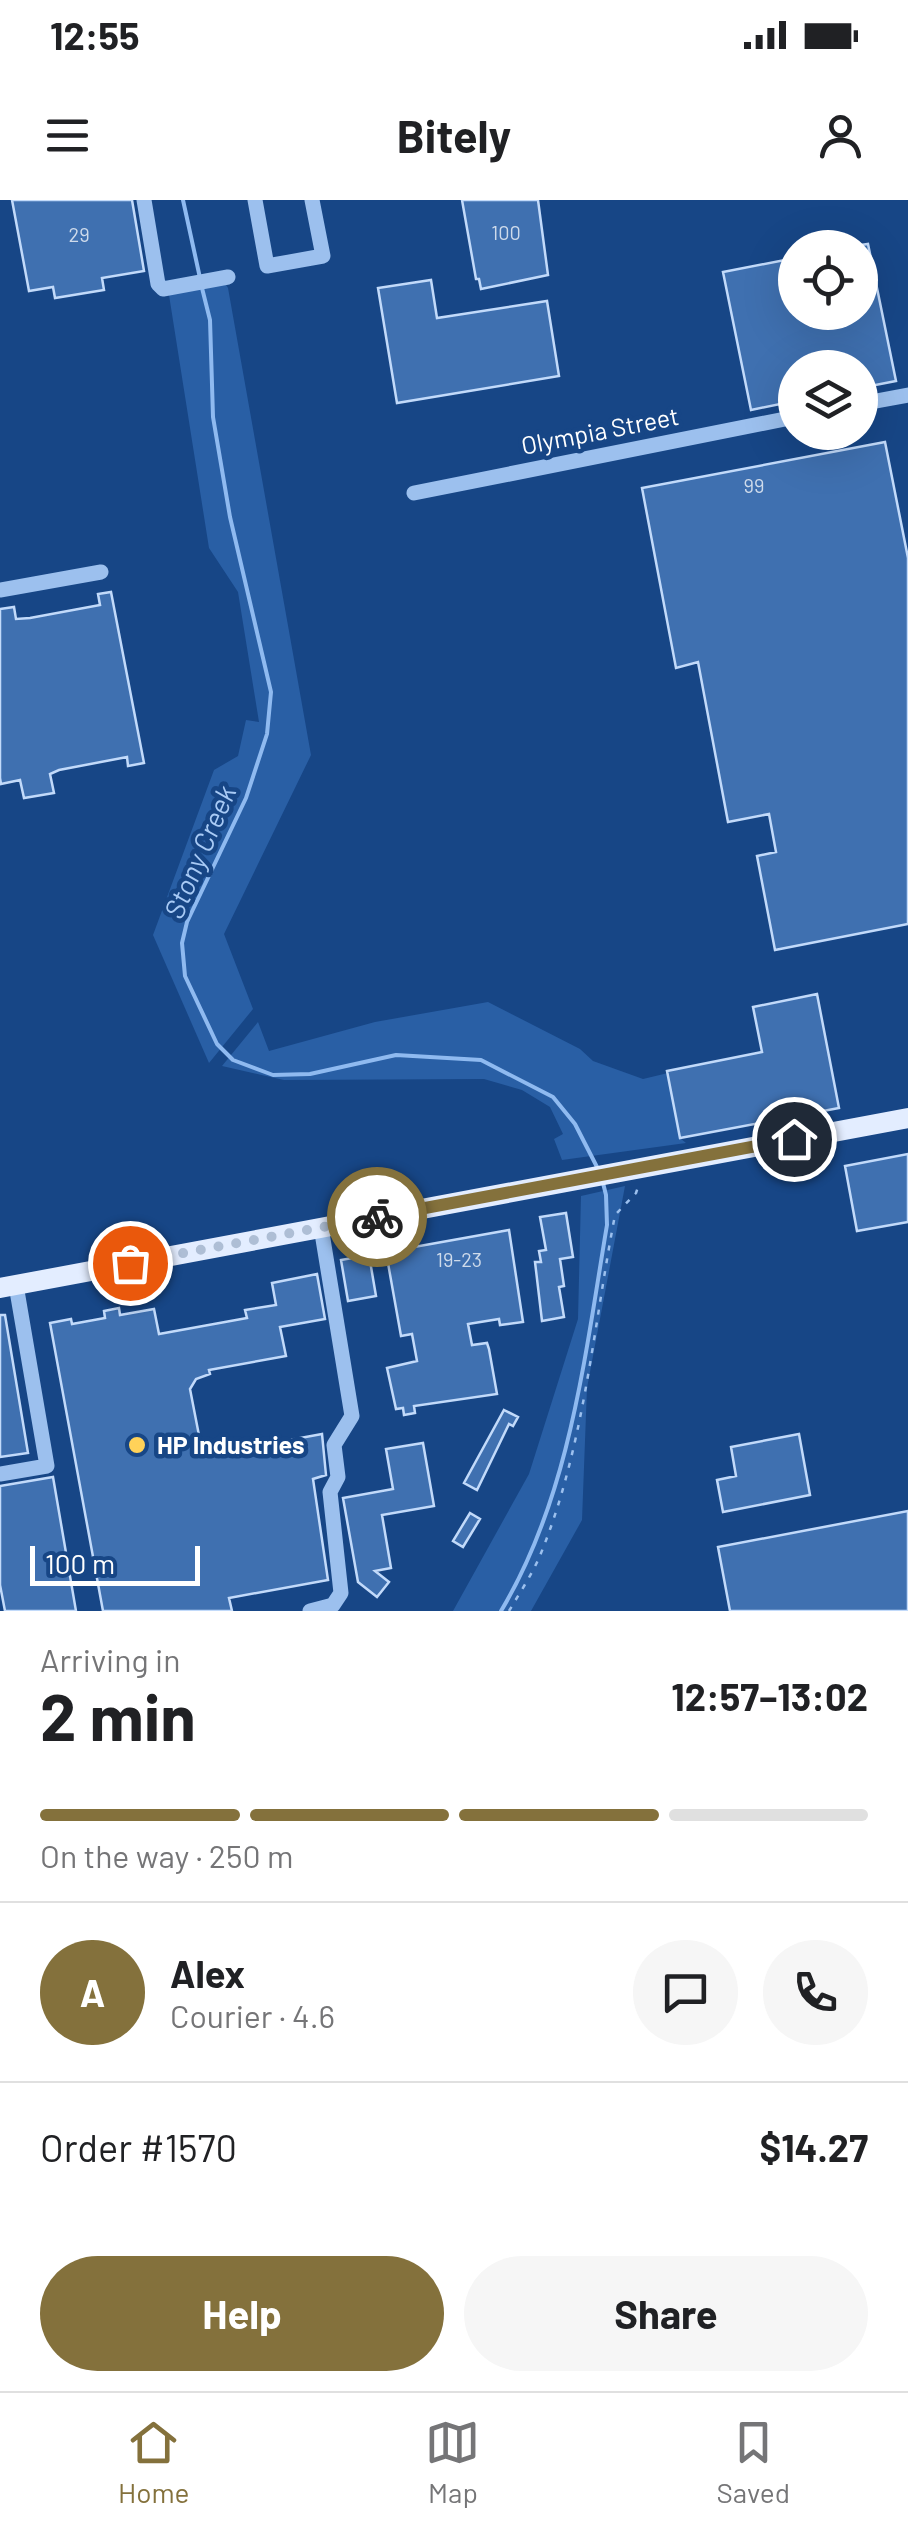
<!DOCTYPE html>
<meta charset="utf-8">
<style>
:root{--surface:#fff;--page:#f6f6f6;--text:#202124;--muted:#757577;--line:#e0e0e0;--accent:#84713c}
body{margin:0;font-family:Barlow,sans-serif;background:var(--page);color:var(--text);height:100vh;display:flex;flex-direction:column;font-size:38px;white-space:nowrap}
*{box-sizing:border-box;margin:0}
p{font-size:32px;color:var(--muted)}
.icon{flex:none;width:55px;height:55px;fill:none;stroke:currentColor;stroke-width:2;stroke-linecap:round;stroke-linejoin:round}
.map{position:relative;height:1411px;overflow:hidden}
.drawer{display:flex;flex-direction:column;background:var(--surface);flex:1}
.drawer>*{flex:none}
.fabs{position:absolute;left:778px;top:30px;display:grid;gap:20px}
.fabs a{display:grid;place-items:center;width:100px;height:100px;border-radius:50%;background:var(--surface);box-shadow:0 10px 40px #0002;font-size:50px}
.scale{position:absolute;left:30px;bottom:25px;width:170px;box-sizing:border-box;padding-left:10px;border:5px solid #fff;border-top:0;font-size:28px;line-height:35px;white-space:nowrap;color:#fff;-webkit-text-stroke:8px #174686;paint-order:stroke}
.pin{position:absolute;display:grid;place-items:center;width:85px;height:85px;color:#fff;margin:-42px;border:5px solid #fff;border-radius:50%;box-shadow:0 2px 10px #0007}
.courier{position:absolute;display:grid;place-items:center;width:100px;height:100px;margin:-50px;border:8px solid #84713c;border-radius:50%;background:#fff;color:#222;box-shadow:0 2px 12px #0007}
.headline em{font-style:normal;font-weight:700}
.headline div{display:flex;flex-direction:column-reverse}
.headline{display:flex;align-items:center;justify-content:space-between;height:170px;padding:0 40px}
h1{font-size:65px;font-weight:700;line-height:75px}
.bar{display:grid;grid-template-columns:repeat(4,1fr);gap:15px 10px;align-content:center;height:120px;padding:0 40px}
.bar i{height:12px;border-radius:8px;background:var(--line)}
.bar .on{background:var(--accent)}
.bar p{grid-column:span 4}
.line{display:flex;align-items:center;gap:25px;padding:0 40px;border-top:2px solid var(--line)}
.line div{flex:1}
.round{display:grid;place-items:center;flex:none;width:105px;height:105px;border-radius:52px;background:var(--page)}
.primary-button{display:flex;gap:20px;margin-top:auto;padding:20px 40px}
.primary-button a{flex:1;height:115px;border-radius:60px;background:var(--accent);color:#fff;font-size:40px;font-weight:700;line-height:115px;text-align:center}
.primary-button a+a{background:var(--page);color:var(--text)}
.status{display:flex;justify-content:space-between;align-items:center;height:70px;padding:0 50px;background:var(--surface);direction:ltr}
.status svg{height:28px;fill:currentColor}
header{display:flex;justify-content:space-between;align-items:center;height:130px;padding:0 40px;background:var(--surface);font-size:45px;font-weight:700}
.tabs{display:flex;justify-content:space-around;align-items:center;height:140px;border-top:2px solid var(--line);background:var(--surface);font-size:28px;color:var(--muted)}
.tabs a{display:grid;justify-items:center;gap:5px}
.tabs .on{color:var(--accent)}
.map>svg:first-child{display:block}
.green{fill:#295fa5}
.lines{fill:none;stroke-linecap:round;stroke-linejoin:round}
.stream{stroke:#8fbaf0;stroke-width:4}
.building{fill:#3f70b0;stroke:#c2dafa;stroke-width:2.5}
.path{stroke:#9cc0ee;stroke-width:2.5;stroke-dasharray:5 8;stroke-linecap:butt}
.minor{stroke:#9cc0ee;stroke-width:15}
.major{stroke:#e3edff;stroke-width:20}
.done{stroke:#aebed5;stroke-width:10;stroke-dasharray:0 18}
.route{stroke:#84713c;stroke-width:12}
.poi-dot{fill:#ffd259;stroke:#174686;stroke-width:4}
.labels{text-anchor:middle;stroke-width:9;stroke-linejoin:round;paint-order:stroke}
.number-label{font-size:20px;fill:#cfdbeb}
.street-label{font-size:25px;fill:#fff;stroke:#174686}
.poi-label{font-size:25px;font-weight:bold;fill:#fff;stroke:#174686;text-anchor:start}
.water-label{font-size:28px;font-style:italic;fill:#a8caf5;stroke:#174686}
</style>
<div class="status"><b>12:55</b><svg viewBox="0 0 49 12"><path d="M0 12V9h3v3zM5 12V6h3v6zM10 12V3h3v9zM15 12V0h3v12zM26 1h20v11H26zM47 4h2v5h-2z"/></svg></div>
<header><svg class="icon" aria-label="menu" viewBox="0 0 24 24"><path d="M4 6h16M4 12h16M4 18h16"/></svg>Bitely<svg class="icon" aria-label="person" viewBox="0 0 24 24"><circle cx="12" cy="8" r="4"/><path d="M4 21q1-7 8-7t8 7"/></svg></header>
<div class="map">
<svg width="908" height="1411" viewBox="0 0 908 1411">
<rect width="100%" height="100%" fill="#174686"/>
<path class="green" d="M222 78 228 88 311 555 224 734 253 809 209 863 153 735 214 570 238 556 246 520 259 522 238 392 209 348 169 95Z
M488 802 580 849 593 861 643 879 668 873 680 938 686 943 562 960 554 939 563 934 550 907 522 890 484 879 284 880 222 866 258 822 269 851 375 822Z
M625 986 587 1188 582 1320 531 1411H453L529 1274 578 1119 581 996Z"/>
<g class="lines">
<path class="stream" d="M183 0 200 78
M202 88 210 120 213 217 230 317 271 492 267 534 246 598 187 722 182 743 185 776 217 844 233 860 273 875 310 874 396 855 481 860 553 897 575 924 598 969
M501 1411C570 1296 585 1155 607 1025L606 995 603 983"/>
</g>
<path class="building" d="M12 0H132L144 71 102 78 104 90 55 98 53 87 29 91Z
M462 0H538L548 75 481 89 479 79H476Z
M868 44 896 181 860 188V168H795V201L751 210 723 72 795 58V112H860V45Z
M431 80 437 118 547 101 559 176 397 203 378 88Z
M885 242 908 358V724L775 750 757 656 776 652 769 614 728 622 698 462 676 468 642 288Z
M111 392 144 563 128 566 127 557 59 570 50 574 54 593 24 598 20 580 1 584 0 578V409L14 407 16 419 30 418 100 405 98 394Z
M817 794 839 908 680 938 667 871 762 852 753 807Z
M908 954V1022L857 1031 845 966Z
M566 1013 573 1057 560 1059 564 1086 559 1087 564 1117 542 1121 535 1062H541L539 1051 546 1050 540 1017Z
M509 1030 523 1122 500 1125 499 1119 468 1124 472 1145 487 1143 489 1149 497 1194 414 1206 415 1213 404 1215 403 1208 396 1209 387 1168 417 1161 412 1134 401 1136 386 1052Z
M369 1055 376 1096 348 1101 341 1060Z
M317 1074 325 1119 280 1127 286 1156 209 1170 210 1174 196 1179 190 1189 203 1256 322 1234 326 1275 313 1279 328 1380 229 1398 232 1411H103L50 1123 71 1119 72 1124 105 1118 104 1111 119 1108 120 1115 154 1109 159 1134 247 1118 245 1110 276 1105 272 1083Z
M0 1115H5L28 1253 0 1257Z
M504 1210 518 1217 513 1226 509 1224 477 1290 464 1283Z
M799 1234 810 1295 723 1312 717 1280 736 1276 731 1247Z
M423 1243 434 1306 382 1315 391 1368 375 1371 389 1382 377 1397 358 1382 343 1298 393 1289 386 1249Z
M53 1277 76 1411H5L0 1385V1286Z
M908 1311V1411H730L718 1347Z
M470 1313 480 1319 463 1347 453 1341Z"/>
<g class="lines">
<path class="path" d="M509 1411C519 1394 531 1376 539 1358 584 1250 593 1129 615 1015L636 993 639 984"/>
<path class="minor" d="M144 0 158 84 163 89 228 77
M255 0 267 66 323 56 312 0
M860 204 908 195
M414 293 795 217
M0 390 101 372
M0 1274 47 1266 16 1085
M310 1411 333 1405 341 1393 330 1292 338 1277 334 1245 352 1216 321 1027"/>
<path class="major" d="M0 1088 908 918"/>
</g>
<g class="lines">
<path class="done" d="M130 1063 377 1017"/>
<path class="route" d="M377 1017 794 939"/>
</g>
<circle class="poi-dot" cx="137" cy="1245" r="10"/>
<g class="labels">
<g class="number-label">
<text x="506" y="40">100</text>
<text x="79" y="42">29</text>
<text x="754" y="293">99</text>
<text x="459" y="1067">19-23</text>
</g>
<g class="street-label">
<text transform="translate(600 231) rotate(-11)" y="9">Olympia Street</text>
</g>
<g class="poi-label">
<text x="157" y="1254">HP Industries</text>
</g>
<g class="water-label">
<text transform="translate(200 652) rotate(-67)" y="10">Stony Creek</text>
</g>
</g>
</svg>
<div class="fabs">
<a><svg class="icon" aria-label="locate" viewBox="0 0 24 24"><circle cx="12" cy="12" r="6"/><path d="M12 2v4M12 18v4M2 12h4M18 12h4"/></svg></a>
<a><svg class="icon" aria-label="layers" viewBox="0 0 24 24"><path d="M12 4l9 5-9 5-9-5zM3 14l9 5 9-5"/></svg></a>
</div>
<div class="scale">100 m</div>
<div class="pin" style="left:130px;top:1063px;background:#ea580c"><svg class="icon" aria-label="bag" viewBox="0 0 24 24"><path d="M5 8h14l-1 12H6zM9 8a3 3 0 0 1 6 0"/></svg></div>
<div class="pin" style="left:794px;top:939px;background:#1f2937"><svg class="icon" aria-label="home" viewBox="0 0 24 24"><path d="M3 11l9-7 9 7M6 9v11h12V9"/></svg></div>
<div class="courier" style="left:377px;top:1017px"><svg class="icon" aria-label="bike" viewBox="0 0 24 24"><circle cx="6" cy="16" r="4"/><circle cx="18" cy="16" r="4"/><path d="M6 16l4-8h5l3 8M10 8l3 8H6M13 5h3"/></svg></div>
</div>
<section class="drawer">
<div class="headline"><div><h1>2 min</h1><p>Arriving in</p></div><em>12:57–13:02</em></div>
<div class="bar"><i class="on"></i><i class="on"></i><i class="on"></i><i></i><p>On the way · 250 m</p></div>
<div class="line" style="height:180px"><b class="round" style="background:var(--accent);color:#fff">A</b><div><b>Alex</b><p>Courier · 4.6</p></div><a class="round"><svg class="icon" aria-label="chat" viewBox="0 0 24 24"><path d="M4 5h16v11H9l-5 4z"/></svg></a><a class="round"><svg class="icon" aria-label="phone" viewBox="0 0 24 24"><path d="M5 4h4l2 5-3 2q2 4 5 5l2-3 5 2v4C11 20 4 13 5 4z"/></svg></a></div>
<div class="line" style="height:130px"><div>Order #1570</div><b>$14.27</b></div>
<div class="primary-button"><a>Help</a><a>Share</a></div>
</section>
<nav class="tabs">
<a class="on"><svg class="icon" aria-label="home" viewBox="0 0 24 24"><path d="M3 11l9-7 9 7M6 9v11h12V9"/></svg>Home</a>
<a><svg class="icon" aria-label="map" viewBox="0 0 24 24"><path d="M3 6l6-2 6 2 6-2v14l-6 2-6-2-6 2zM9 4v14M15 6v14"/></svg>Map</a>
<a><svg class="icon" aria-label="saved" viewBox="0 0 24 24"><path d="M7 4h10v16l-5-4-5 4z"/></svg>Saved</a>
</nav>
